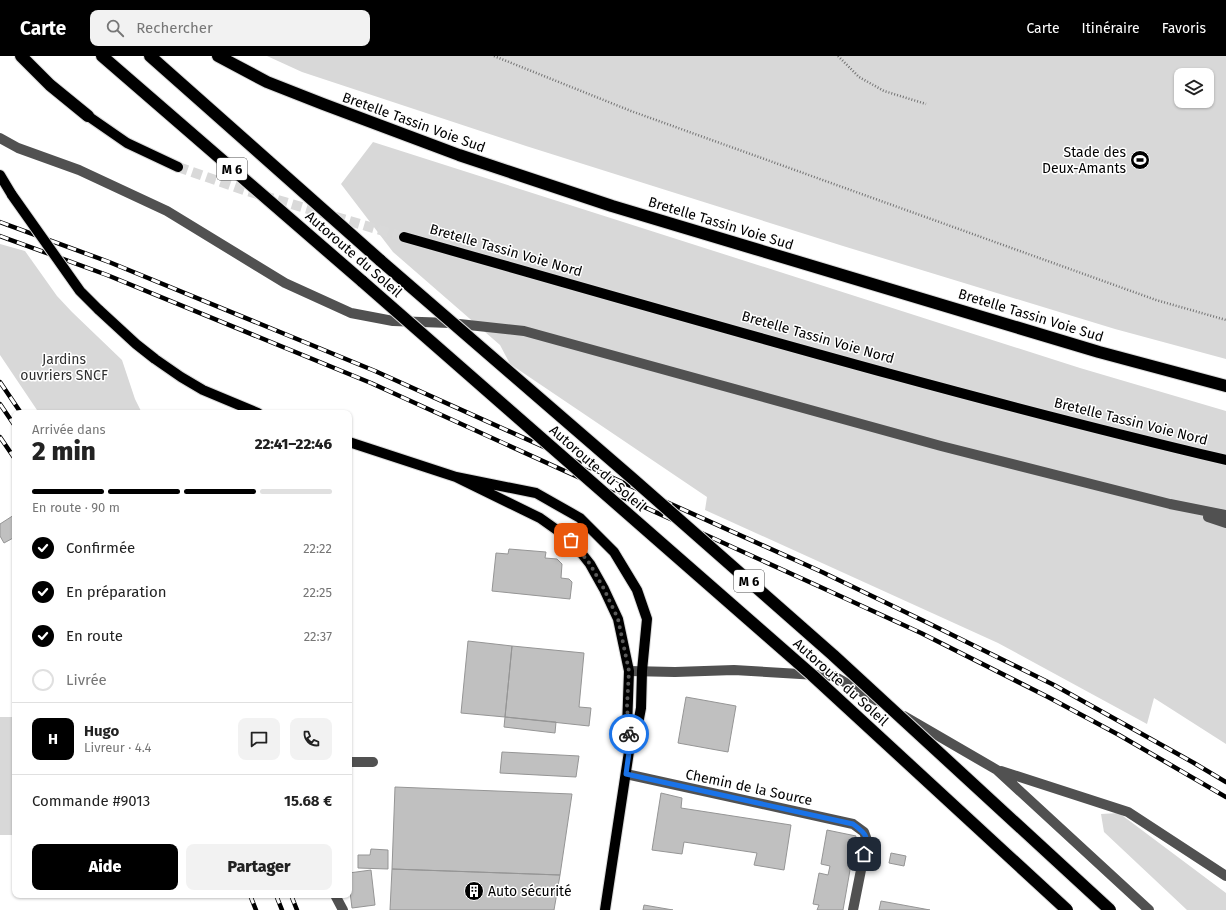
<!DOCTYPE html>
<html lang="fr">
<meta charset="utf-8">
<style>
:root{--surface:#fff;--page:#f2f2f2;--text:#222;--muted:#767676;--line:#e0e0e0;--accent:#000}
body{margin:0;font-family:"Fira Sans",sans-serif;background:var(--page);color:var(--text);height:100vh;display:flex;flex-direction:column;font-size:15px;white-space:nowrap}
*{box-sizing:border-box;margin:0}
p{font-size:13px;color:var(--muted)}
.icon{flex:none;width:22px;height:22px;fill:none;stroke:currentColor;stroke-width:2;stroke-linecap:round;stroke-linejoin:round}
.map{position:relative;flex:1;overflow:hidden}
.panel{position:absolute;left:12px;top:354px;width:340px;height:488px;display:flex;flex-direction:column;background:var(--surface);border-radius:8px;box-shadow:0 1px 3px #0004}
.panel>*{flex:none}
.fabs{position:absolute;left:1174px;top:12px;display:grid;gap:8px}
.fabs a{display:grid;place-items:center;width:40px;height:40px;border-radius:8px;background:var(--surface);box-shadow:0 1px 3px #0004;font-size:20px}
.pin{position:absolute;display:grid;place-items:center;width:34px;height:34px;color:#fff;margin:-17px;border-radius:8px;box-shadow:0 2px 6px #0006}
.courier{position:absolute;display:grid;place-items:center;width:40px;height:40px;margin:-20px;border:3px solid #1a73e8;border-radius:50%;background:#fff;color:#222;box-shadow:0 1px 5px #0007}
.headline em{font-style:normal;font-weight:800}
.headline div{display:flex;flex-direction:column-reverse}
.headline{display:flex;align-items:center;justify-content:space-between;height:68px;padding:0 20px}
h1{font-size:26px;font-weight:800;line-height:30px}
.bar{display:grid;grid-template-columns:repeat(4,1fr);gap:6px 4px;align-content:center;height:48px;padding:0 20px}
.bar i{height:5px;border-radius:3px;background:var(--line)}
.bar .on{background:var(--accent)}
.bar p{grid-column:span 4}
.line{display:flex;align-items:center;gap:10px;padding:0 20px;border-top:1px solid var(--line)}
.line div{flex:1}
.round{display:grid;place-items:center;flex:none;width:42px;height:42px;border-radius:8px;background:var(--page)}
ol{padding:0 20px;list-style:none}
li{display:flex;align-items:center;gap:12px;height:44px}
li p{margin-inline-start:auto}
li .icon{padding:4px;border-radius:50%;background:var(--accent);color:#fff;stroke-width:4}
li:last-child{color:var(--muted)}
li i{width:22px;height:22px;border:2px solid var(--line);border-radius:50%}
.action{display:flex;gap:8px;margin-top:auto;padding:8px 20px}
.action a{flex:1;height:46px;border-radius:8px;background:var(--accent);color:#fff;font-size:16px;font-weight:800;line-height:46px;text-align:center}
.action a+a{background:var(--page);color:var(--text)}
header{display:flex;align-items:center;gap:24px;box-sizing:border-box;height:56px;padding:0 20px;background:var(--accent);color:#fff}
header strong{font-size:19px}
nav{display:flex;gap:22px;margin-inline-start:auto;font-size:14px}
.search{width:280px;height:36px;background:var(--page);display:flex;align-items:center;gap:10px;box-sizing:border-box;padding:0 14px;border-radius:8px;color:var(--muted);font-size:15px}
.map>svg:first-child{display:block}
.green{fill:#d8d8d8;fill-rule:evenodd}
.building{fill:#c0c0c0;stroke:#959595}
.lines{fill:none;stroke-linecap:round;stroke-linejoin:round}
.major-tunnel{stroke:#d9d9d9;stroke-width:10;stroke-dasharray:10 5;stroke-linecap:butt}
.major-casing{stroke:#dbdbdb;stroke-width:12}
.highway-casing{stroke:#dbdbdb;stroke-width:14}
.path{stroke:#737373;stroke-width:2.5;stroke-dasharray:1 2;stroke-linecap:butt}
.minor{stroke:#515151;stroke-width:10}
.major{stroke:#000;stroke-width:10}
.highway{stroke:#000;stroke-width:12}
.rail-casing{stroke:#000;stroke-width:4.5}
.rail{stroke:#fff;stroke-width:3;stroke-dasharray:9;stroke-linecap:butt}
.major-bridge-casing{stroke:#dbdbdb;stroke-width:12;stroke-linecap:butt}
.highway-bridge-casing{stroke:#dbdbdb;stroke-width:14;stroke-linecap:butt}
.major-bridge{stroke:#000;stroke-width:10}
.highway-bridge{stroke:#000;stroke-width:12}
.done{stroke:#595959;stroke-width:4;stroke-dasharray:0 7.2}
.route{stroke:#1a73e8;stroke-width:5}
.labels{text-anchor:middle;stroke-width:3;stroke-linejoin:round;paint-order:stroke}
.shield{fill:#fff;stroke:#4c4c4c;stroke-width:1}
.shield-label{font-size:13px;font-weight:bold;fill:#000}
.street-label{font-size:14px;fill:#000;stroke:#fff}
.poi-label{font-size:14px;fill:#000;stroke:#fff;text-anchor:end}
.park-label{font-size:14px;fill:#2f2f2f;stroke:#fff}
</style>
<header>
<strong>Carte</strong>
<div class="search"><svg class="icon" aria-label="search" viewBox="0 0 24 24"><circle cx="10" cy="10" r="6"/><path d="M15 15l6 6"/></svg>Rechercher</div>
<nav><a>Carte</a><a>Itinéraire</a><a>Favoris</a></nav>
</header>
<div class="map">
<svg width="1226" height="854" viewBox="0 0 1226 854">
<rect width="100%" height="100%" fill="#fff"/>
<path class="green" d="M267 0H1226V303L1115 273 843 190 526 90 302 16ZM1181 19H1207V45H1181Z
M373 86 1080 312 1226 355V688L1154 642 1147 668 998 587 705 454 707 441 510 308 500 289 393 196 341 128Z
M0 188 25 195 57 240 72 256 122 304 135 343 142 357H39L0 299Z
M0 661H15V779H0Z
M1119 757 1226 837V854H1187L1104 776 1101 758Z"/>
<path class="building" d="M14 459 15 481 4 487 0 480V468Z
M509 493 546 496 545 502 557 503 562 508 561 522 569 523 572 526 570 543 492 535 496 497 508 498Z
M468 585 512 590 505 661 461 657Z
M512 590 584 597 579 651 591 652 589 670 505 661Z
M686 641 736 650 728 696 678 687Z
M505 661 556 666 555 677 504 671Z
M502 696 579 700 576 721 500 717Z
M395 731 572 738 560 819 392 813Z
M661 737 682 742 681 752 791 769 784 814 754 809 757 797 684 786 682 798 652 794Z
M827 774 856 780 843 854H817L819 849 813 848 819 817 828 819 830 810 821 808Z
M371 793 388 794V813L358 812V799H370Z
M891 797 906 800 904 810 889 807Z
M392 813 560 819 554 854H390Z
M371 814 375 849 352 852 349 828V817Z
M881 845 930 854H879Z
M644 849 673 854H643Z"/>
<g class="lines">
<path class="major-tunnel" d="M178 111 247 135 404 181"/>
<defs>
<path id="major" d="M88 60 127 87 178 111
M0 119 12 139
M404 181C677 258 950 339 1226 404
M98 253 136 288 155 303 181 321 203 334 258 357
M349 386 456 421 540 462 571 484 590 508 604 533 618 563 629 615 627 672 630 689
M456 421 536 437 580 462 614 496 637 534 647 563 642 615 641 652 637 673 630 689 605 854"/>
<path id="highway" d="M21 0 50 29 88 60
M102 0 363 226
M150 0 381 205
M218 0 267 26 323 48 459 99 612 150 1099 296 1226 330"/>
</defs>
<use href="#major" class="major-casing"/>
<use href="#highway" class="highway-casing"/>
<path class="path" d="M494 0 631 55 1156 244 1226 264
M838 0 859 21 884 35 926 48"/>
<path class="minor" d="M0 82 18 92 79 114 167 155 285 227 351 257 393 265 450 267 524 275 941 390 1170 448 1226 459
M1208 461 1226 467
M629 615 675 616 734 614 834 620 879 646
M904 660 997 714 1149 854
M349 706H373
M1001 715 1128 756 1226 820
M626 718 853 768 864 776 867 784 853 854
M335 839 343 854"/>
<use href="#major" class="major"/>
<use href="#highway" class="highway"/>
<defs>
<path id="rail" d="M0 166 109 206 375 315 822 516 926 566 1054 629 1194 707 1226 726
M0 180 107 219 371 327 816 529 921 577 1048 641 1119 679 1226 741
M0 326 21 357
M0 348 15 370
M0 381 15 403
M250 839 256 854
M276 839 282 854
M291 839 297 854"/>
</defs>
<use href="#rail" class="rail-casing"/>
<use href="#rail" class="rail"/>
<defs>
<path id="major-bridge" d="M12 139 80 235 98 253"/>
<path id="highway-bridge" d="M381 205 633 423 833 599 1110 854
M363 226 812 619 1067 854"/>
</defs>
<use href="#major-bridge" class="major-bridge-casing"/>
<use href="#highway-bridge" class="highway-bridge-casing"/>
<use href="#major-bridge" class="major-bridge"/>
<use href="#highway-bridge" class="highway-bridge"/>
</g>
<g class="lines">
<path class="done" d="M571 484 590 508 604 533 618 563 629 615 627 650 629 678"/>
<path class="route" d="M629 678 630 689 626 718 853 768C868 779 868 780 864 798"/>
</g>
<defs>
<symbol id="stadium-disc" viewBox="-11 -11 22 22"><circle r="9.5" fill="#000" stroke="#fff"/><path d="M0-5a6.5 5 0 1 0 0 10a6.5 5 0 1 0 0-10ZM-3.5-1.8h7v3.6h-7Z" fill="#fff"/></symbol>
<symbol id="building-disc" viewBox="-11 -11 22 22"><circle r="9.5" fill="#000" stroke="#fff"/><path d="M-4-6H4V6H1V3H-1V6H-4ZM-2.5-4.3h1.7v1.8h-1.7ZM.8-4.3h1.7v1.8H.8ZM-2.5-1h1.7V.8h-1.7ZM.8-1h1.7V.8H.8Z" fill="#fff"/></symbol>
</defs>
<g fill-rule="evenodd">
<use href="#stadium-disc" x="1129" y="93" width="22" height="22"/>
<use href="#building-disc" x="463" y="824" width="22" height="22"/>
</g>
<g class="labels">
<g class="shield">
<rect x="217" y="102" width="30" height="22" rx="3"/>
<rect x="734" y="514" width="30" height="22" rx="3"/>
</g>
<g class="shield-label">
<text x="232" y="118">M 6</text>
<text x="749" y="530">M 6</text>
</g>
<g class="street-label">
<text transform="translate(414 66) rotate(20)" y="5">Bretelle Tassin Voie Sud</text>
<text transform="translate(721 167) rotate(17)" y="5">Bretelle Tassin Voie Sud</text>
<text transform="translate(506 194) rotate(16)" y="5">Bretelle Tassin Voie Nord</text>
<text transform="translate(354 198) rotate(41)" y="5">Autoroute du Soleil</text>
<text transform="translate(1031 259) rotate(17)" y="5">Bretelle Tassin Voie Sud</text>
<text transform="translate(818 281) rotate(16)" y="5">Bretelle Tassin Voie Nord</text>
<text transform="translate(1131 365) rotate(14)" y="5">Bretelle Tassin Voie Nord</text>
<text transform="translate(598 412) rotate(41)" y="5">Autoroute du Soleil</text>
<text transform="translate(841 626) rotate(42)" y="5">Autoroute du Soleil</text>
<text transform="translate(749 731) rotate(12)" y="5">Chemin de la Source</text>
</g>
<g class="poi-label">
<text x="1126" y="101">Stade des<tspan x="1126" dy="16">Deux-Amants</tspan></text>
<text x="488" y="840" text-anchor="start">Auto sécurité</text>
</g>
<g class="park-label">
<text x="64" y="308">Jardins<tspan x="64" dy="16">ouvriers SNCF</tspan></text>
</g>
</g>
</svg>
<div class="fabs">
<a><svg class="icon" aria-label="layers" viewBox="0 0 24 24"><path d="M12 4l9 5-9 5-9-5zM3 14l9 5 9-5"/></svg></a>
</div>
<div class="pin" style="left:571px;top:484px;background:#ea580c"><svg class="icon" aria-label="bag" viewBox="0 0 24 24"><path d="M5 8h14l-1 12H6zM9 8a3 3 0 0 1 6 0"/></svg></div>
<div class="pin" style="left:864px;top:798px;background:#1f2937"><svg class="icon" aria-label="home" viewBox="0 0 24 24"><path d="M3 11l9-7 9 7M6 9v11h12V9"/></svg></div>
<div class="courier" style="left:629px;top:678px"><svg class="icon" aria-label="bike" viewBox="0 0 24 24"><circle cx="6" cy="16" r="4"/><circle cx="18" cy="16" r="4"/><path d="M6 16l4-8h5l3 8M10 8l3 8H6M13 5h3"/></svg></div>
<section class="panel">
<div class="headline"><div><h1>2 min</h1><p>Arrivée dans</p></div><em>22:41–22:46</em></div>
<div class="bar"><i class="on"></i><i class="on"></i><i class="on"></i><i></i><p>En route · 90 m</p></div>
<ol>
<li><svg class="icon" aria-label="check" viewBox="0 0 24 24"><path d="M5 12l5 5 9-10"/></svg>Confirmée<p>22:22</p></li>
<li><svg class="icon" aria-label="check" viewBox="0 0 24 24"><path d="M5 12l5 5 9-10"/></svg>En préparation<p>22:25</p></li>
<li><svg class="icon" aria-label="check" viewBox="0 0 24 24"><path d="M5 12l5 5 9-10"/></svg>En route<p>22:37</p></li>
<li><i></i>Livrée</li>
</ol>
<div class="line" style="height:72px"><b class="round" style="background:var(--accent);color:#fff">H</b><div><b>Hugo</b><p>Livreur · 4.4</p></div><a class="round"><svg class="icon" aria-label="chat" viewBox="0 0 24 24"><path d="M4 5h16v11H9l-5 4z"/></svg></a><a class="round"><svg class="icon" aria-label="phone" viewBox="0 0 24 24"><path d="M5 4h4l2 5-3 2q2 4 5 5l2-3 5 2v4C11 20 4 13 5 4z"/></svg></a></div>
<div class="line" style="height:52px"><div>Commande #9013</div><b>15.68 €</b></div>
<div class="action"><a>Aide</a><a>Partager</a></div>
</section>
</div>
